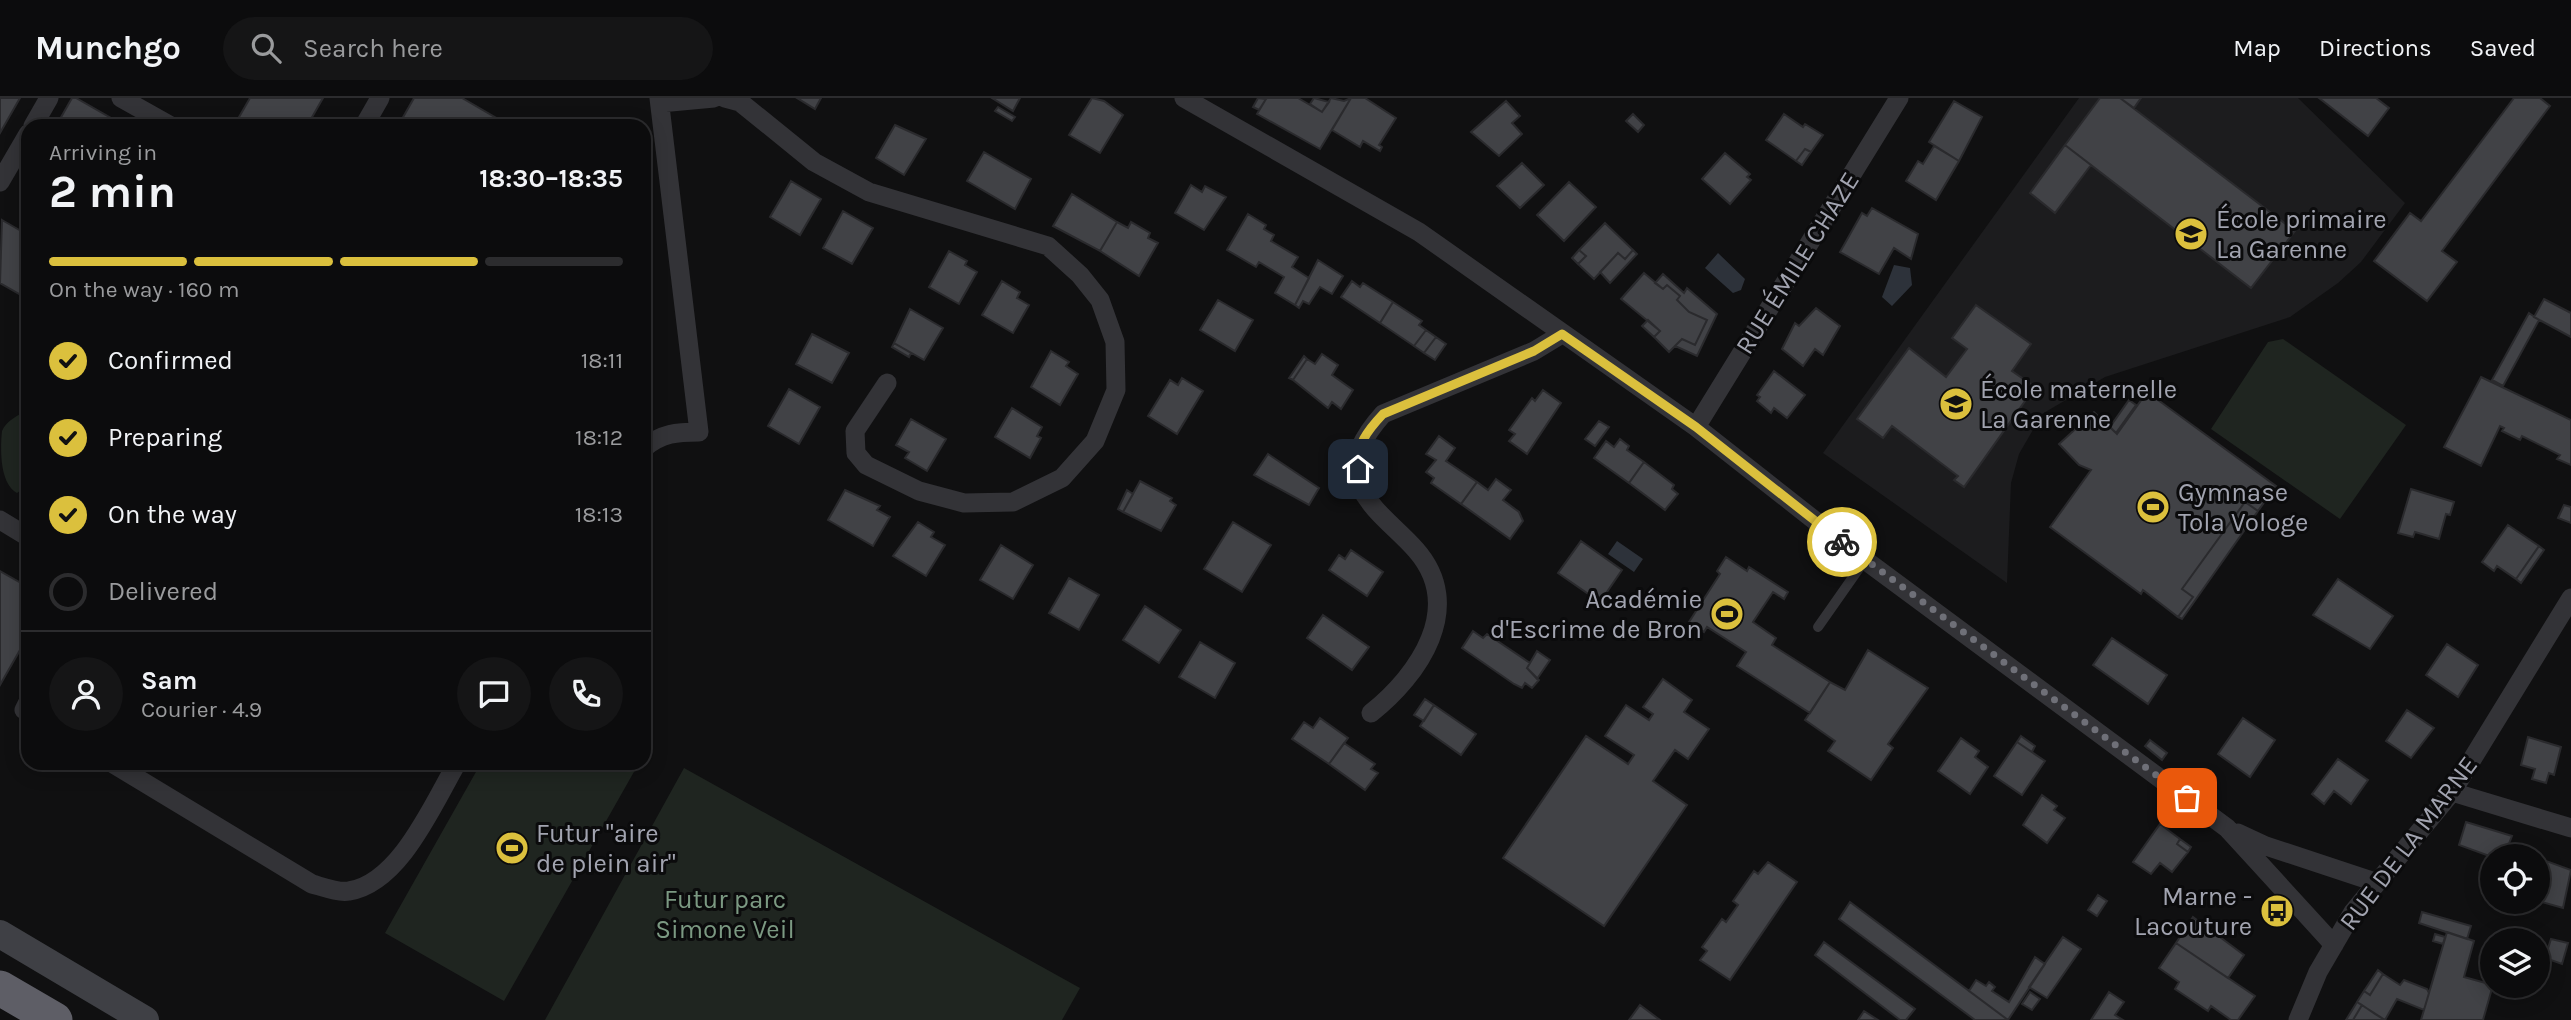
<!DOCTYPE html>
<meta charset="utf-8">
<style>
:root{--surface:#0c0c0d;--page:#151516;--text:#f1f3f6;--muted:#9a9b9d;--line:#2c2c2e;--accent:#dbc03d}
body{margin:0;font-family:Karla,sans-serif;background:var(--page);color:var(--text);height:100vh;display:flex;flex-direction:column;font-size:26px;white-space:nowrap}
*{box-sizing:border-box;margin:0}
p{font-size:23px;color:var(--muted)}
.icon{flex:none;width:38px;height:38px;fill:none;stroke:currentColor;stroke-width:2;stroke-linecap:round;stroke-linejoin:round}
.map{position:relative;flex:1;overflow:hidden}
.drawer{position:absolute;left:21px;top:21px;width:630px;height:651px;display:flex;flex-direction:column;background:var(--surface);border-radius:21px;box-shadow:0 4px 18px #0003,0 0 0 2px var(--line)}
.drawer>*{flex:none}
.controls{position:absolute;left:2480px;top:746px;display:grid;gap:14px}
.controls a{display:grid;place-items:center;width:70px;height:70px;border-radius:50%;background:var(--surface);box-shadow:0 4px 18px #0003,0 0 0 2px var(--line);font-size:35px}
.pin{position:absolute;display:grid;place-items:center;width:60px;height:60px;color:#fff;margin:-30px;border-radius:14px;box-shadow:0 4px 10px #0006}
.courier{position:absolute;display:grid;place-items:center;width:70px;height:70px;margin:-35px;border:5px solid #dbc03d;border-radius:50%;background:#fff;color:#222;box-shadow:0 2px 9px #0007}
.headline em{font-style:normal;font-weight:700}
.headline div{display:flex;flex-direction:column-reverse}
.headline{display:flex;align-items:center;justify-content:space-between;height:119px;padding:0 28px}
h1{font-size:46px;font-weight:700;line-height:52px}
.bar{display:grid;grid-template-columns:repeat(4,1fr);gap:10px 7px;align-content:center;height:84px;padding:0 28px}
.bar i{height:9px;border-radius:5px;background:var(--line)}
.bar .current{background:var(--accent)}
.bar p{grid-column:span 4}
.line{display:flex;align-items:center;gap:18px;padding:0 28px;border-top:2px solid var(--line)}
.line div{flex:1}
.round{display:grid;place-items:center;flex:none;width:74px;height:74px;border-radius:37px;background:var(--page)}
ol{padding:0 28px;list-style:none}
li{display:flex;align-items:center;gap:21px;height:77px}
li p{margin-inline-start:auto}
li .icon{padding:7px;border-radius:50%;background:var(--accent);color:#111;stroke-width:4}
li:last-child{color:var(--muted)}
li i{width:38px;height:38px;border:4px solid var(--line);border-radius:50%}
header{display:flex;align-items:center;gap:42px;box-sizing:border-box;height:98px;padding:0 35px;background:var(--surface);border-bottom:2px solid var(--line)}
header strong{font-size:33px}
nav{display:flex;gap:38px;margin-inline-start:auto;font-size:24px}
.search{width:490px;height:63px;background:var(--page);display:flex;align-items:center;gap:18px;box-sizing:border-box;padding:0 24px;border-radius:38px;color:var(--muted);font-size:26px}
.map>svg:first-child{display:block}
.built{fill:#1c1c1e}
.green{fill:#1f2520}
.water{fill:#2d323a}
.building{fill:#414246;stroke:#2a2a2d;stroke-width:2}
.lines{fill:none;stroke-linecap:round;stroke-linejoin:round}
.lane{stroke:#333337;stroke-width:10}
.street{stroke:#333337;stroke-width:19}
.secondary{stroke:#3f4045;stroke-width:28}
.highway{stroke:#5e5e66;stroke-width:35}
.done{stroke:#6f7078;stroke-width:7;stroke-dasharray:0 12.6}
.route{stroke:#dbc03d;stroke-width:9}
.labels{text-anchor:middle;stroke-width:6;stroke-linejoin:round;paint-order:stroke}
.poi-label{font-size:26px;fill:#a2a4b0;stroke:#0b0b0c;text-anchor:start}
.street-label{font-size:26px;fill:#a2a4b0;stroke:#0b0b0c}
.park-label{font-size:26px;fill:#7b9982;stroke:#0b0b0c}
</style>
<header>
<strong>Munchgo</strong>
<div class="search"><svg class="icon" aria-label="search" viewBox="0 0 24 24"><circle cx="10" cy="10" r="6"/><path d="M15 15l6 6"/></svg>Search here</div>
<nav><a>Map</a><a>Directions</a><a>Saved</a></nav>
</header>
<div class="map">
<svg width="2571" height="922" viewBox="0 0 2571 922">
<rect width="100%" height="100%" fill="#101011"/>
<path class="built" d="M2079 0H2298L2405 105 2361 164 2338 185 2290 219 2105 279 2042 316 2019 356 2011 385 2007 485 1823 355Z"/>
<path class="green" d="M2283 241 2406 327 2340 421 2211 331 2268 244Z
M28 312V344L19 370 28 387 17 395C0 386 0 352 2 333 6 323 18 317 28 312Z
M481 665H639L504 903 385 835Z
M684 670 1080 890 1062 922H545Z"/>
<path class="water" d="M1718 155 1745 181 1741 192 1733 195 1705 170Z
M1894 167 1910 170 1912 187 1892 208 1882 199Z
M1617 443 1643 461 1634 474 1608 456Z"/>
<path class="building" d="M0 0H20L0 35Z
M72 0H76L125 28H56Z
M250 0H323L307 28H239L235 26Z
M414 0H462L510 28H398Z
M797 0H821L815 11Z
M992 0H1020L1013 13Z
M1092 0 1104 3 1123 17 1100 55 1069 37Z
M1258 0 1266 1 1259 12 1253 9Z
M1264 0H1298L1322 14 1331 0 1344 3 1351 0 1320 51 1257 16 1266 1Z
M1314 0 1329 4 1322 14 1310 6Z
M1351 0H1365L1396 20 1379 47 1382 49 1380 53 1363 43 1360 49 1332 32Z
M2100 0H2120L2295 133 2251 190 2065 47Z
M2120 0H2141L2134 10Z
M2319 0H2376L2389 10 2368 38Z
M2514 0H2540L2550 8 2442 153 2457 164 2427 203 2374 163 2410 115 2421 123Z
M1506 3 1520 18 1512 25 1522 36 1499 58 1471 34Z
M1954 3 1982 19 1959 63 1929 44Z
M998 9 1015 19 1012 23 995 13Z
M1633 16 1644 27 1638 34 1626 23Z
M1784 16 1803 29 1805 26 1823 37 1811 54 1805 51 1796 63 1766 42Z
M895 27 926 41 904 77 876 60Z
M2065 47 2091 67 2055 115 2030 95Z
M1934 48 1959 63 1936 102 1906 83 1918 63 1923 66Z
M1805 51 1811 54 1802 67 1796 63Z
M984 54 1031 81 1015 111 967 83Z
M1725 55 1750 76 1747 79 1751 82 1730 106 1702 81Z
M1522 65 1544 87 1520 110 1497 88Z
M791 83 821 101 800 137 770 119Z
M1569 84 1596 109 1564 143 1537 117Z
M1191 87 1202 94 1205 88 1226 99 1204 132 1175 115Z
M1072 96 1117 124 1100 153 1053 128Z
M1872 110 1918 136 1911 161 1894 150 1879 176 1840 154 1862 115 1867 118Z
M843 113 873 130 852 166 823 150Z
M1248 116 1266 127 1264 131 1274 137 1271 143 1298 159 1292 169 1309 180 1295 207 1275 195 1284 179 1259 164 1256 169 1227 152Z
M2 122 28 137V201L0 185Z
M1117 124 1128 130 1131 124 1150 135 1148 140 1158 145 1139 178 1100 153Z
M1605 125 1633 152 1625 161 1618 155 1594 181 1578 166 1586 158 1579 152Z
M1579 152 1586 158 1578 166 1572 160Z
M1633 152 1637 156 1610 185 1600 174 1618 155 1625 161Z
M949 153 967 163 965 167 977 174 959 206 929 189Z
M1318 162 1343 178 1332 196 1320 189 1309 206 1303 203 1299 210 1295 207Z
M1644 175 1663 191 1667 187 1680 198 1677 202 1689 214 1707 222 1695 247 1682 241 1669 254 1654 239 1660 233 1621 201Z
M1663 176 1684 195 1687 190 1717 216 1697 258 1675 248 1682 241 1695 247 1707 222 1689 214 1677 202 1680 198 1667 187 1663 191 1655 185Z
M1002 183 1020 194 1017 200 1029 207 1013 235 982 217Z
M1352 183 1360 189 1363 185 1393 204 1380 225 1341 199Z
M2544 201 2571 215V239L2534 219Z
M1218 202 1253 222 1235 253 1200 232Z
M1393 204 1422 223 1419 227 1426 232 1414 248 1380 225Z
M1976 207 2031 246 2012 273 2035 289 1964 389 1954 382 1958 378 1892 328 1883 340 1857 321 1909 250 1946 279 1967 251 1952 240Z
M1816 210 1840 228 1823 257 1815 251 1803 268 1782 251 1795 225 1799 228Z
M910 211 943 230 924 262 894 245Z
M2529 215 2539 222 2503 288 2492 282Z
M1648 222 1660 233 1654 239 1642 228Z
M1426 232 1436 239 1424 255 1414 248Z
M812 236 849 255 832 285 796 266Z
M1436 239 1446 246 1435 262 1424 255Z
M894 245 911 255 909 259 892 249Z
M1051 253 1069 264 1066 268 1078 276 1060 307 1031 289Z
M1322 256 1338 267 1332 277 1353 292 1341 311 1332 304 1328 310 1293 282 1307 261 1315 266Z
M1304 258 1307 261 1293 282 1289 280Z
M1774 273 1805 297 1787 320 1774 310 1771 315 1757 303 1760 299 1757 297Z
M2481 279 2571 322V367L2557 361 2560 357 2522 338 2520 342 2502 333 2504 330 2500 328 2481 368 2444 349Z
M1182 280 1203 293 1177 336 1148 318 1170 282 1178 287Z
M789 291 820 309 799 346 768 328Z
M1543 292 1561 305 1527 356 1509 343 1515 336 1509 332 1532 300 1535 303Z
M2147 294 2276 388 2258 413 2245 404 2182 491 2193 499 2178 519 2143 492 2141 496 2050 429 2091 372 2079 367 2059 346 2094 314 2117 336Z
M2129 302 2136 307 2116 335 2110 329Z
M1012 310 1042 329 1037 338 1041 340 1030 360 995 339Z
M911 321 946 341 927 373 905 360 909 354 896 347Z
M1599 323 1609 329 1595 348 1585 341Z
M1439 338 1455 350 1446 363 1477 384 1461 406 1431 385 1434 380 1426 374 1436 362 1426 356Z
M1620 341 1629 348 1627 352 1644 364 1629 385 1594 360 1606 343 1614 349Z
M1268 356 1319 390 1309 407 1254 377Z
M1644 364 1674 387 1672 391 1678 396 1665 412 1629 385Z
M1496 381 1511 392 1503 402 1519 414 1523 423 1510 441 1461 406 1477 384 1488 392Z
M1140 383 1172 400 1170 403 1176 407 1161 433 1123 414Z
M2411 391 2454 404 2450 417 2446 416 2439 441 2415 434 2413 439 2398 435Z
M845 392 880 408 877 412 890 419 873 448 828 422Z
M1127 392 1133 396 1123 414 1118 411Z
M2245 404 2258 413 2182 521 2178 519 2193 499 2182 491Z
M2564 407 2571 409V425L2558 420Z
M918 424 934 434 931 439 945 447 926 478 893 458Z
M1233 424 1271 447 1242 494 1204 471Z
M2508 427 2539 448 2516 481 2497 468 2494 473 2482 464Z
M1581 443 1622 472 1600 504 1558 475Z
M1001 447 1033 467 1013 501 980 482Z
M2539 448 2544 452 2521 485 2516 481Z
M1351 452 1383 474 1367 498 1329 472 1339 457 1345 461Z
M1726 459 1747 473 1749 469 1788 494 1784 501 1773 494 1753 524 1776 540 1772 547 1830 584 1810 615 1737 568 1746 554 1707 529 1704 534 1689 524 1720 476 1717 473Z
M0 473 28 489V538L0 587Z
M1069 480 1099 497 1079 532 1049 515Z
M2338 481 2393 518 2370 551 2313 517Z
M1145 508 1181 532 1159 565 1123 542Z
M1323 517 1369 549 1352 572 1307 540Z
M1473 533 1483 540 1487 536 1530 565 1527 570 1539 582 1532 590 1525 585 1522 590 1514 586 1462 550Z
M2112 540 2167 577 2148 606 2093 567Z
M1200 544 1235 565 1215 600 1179 579Z
M2447 546 2478 567 2458 599 2426 577Z
M1868 552 1928 590 1888 646 1893 650 1871 682 1828 653 1835 643 1805 622 1830 584 1845 592Z
M1537 553 1550 562 1537 581 1527 570Z
M1663 581 1692 602 1684 614 1709 631 1688 661 1675 652 1653 683 1687 707 1604 828 1503 760 1586 638 1628 666 1634 657 1605 638 1626 607 1649 622 1653 616 1643 609Z
M1425 601 1434 607 1424 623 1414 617Z
M1434 607 1476 636 1461 657 1420 628Z
M2407 612 2434 630 2411 660 2386 643Z
M1320 620 1348 640 1329 666 1292 641 1304 624 1313 630Z
M2243 620 2275 642 2250 679 2218 656Z
M2021 638 2035 648 2032 654 2017 644Z
M2528 639 2561 649 2554 677 2549 675 2546 685 2532 681 2535 671 2521 667Z
M1961 640 1979 653 1975 659 1988 669 1970 696 1938 673Z
M2150 642 2167 655 2162 662 2145 648Z
M2017 644 2045 663 2022 697 1994 678Z
M1344 645 1375 666 1371 671 1378 675 1365 692 1329 666Z
M2338 661 2368 682 2351 706 2334 693 2324 706 2312 696Z
M2042 697 2057 708 2054 712 2065 720 2047 745 2023 727Z
M2466 724 2512 738 2504 758 2492 759 2459 747Z
M2160 726 2180 741 2177 746 2188 754 2172 774 2160 765 2151 776 2133 764Z
M2180 741 2191 749 2188 754 2177 746Z
M2538 760 2571 772 2563 810 2538 803Z
M1768 764 1797 784 1730 882 1700 862 1707 853 1702 849 1722 821 1726 824 1738 807 1733 803 1754 773 1758 776Z
M2098 797 2107 803 2097 818 2088 812Z
M1850 804 2008 922H1975L1839 821Z
M2422 814 2471 828 2467 841 2419 825Z
M2193 819 2244 857 2228 880 2176 845Z
M2447 834 2474 843 2464 879 2493 887 2483 922H2421Z
M2435 836 2445 839 2443 846 2433 843Z
M2063 839 2081 851 2047 900 2029 889Z
M2551 841 2568 845 2562 866 2545 860Z
M1824 844 1915 911 1906 922H1900L1815 857Z
M2176 845 2255 898 2238 922H2231L2211 908 2208 913 2175 891 2179 884 2159 870Z
M2035 859 2045 866 2008 922 1969 893 1976 882 1986 888 1989 884 1995 889 1992 893 2009 904Z
M2378 872 2383 876 2370 897 2364 893Z
M2383 876 2400 887 2404 882 2427 891 2429 895 2424 912 2397 901 2385 922 2357 904 2364 893 2370 897Z
M2030 894 2040 901 2032 912 2022 906Z
M2109 894 2124 904 2115 917 2123 922H2091Z
M2357 904 2362 907 2353 922H2346Z
M1640 907 1660 922H1629Z
M2362 907 2375 916 2385 922H2353Z
M1864 913 1878 922H1858Z"/>
<g class="lines">
<path class="lane" d="M1818 529 1865 462"/>
<path class="street" d="M121 0 171 28
M725 0 740 4 814 64 869 94 1048 148 1080 177 1100 202 1115 244 1116 292 1095 343 1062 380 1013 404 964 405 919 393 866 367 856 355 855 333 887 285
M1184 0 1419 134 1696 329 1865 462 2227 730 2334 847
M660 5 714 0
M33 28 49 0
M364 28 380 0
M0 84 28 36
M1696 329 1899 0
M644 350C662 335 677 334 699 334L659 0
M0 422 28 439
M28 604 24 612 28 614
M1371 615C1419 577 1466 509 1416 452 1398 431 1372 414 1360 388 1348 361 1366 335 1383 316L1534 253 1562 236
M112 665 312 786C323 789 339 795 349 793 400 785 433 706 457 665
M2452 694 2571 730
M2238 735 2266 748 2375 784
M2298 922 2318 874 2353 814 2452 694 2571 500"/>
<path class="secondary" d="M0 836 145 922"/>
<path class="highway" d="M0 890 55 922"/>
</g>
<g class="lines">
<path class="done" d="M1842 444 2187 700"/>
<path class="route" d="M1358 371C1356 347 1367 333 1383 316L1534 253 1562 236 1696 329 1842 444"/>
</g>
<defs>
<symbol id="school-disc" viewBox="-11 -11 22 22"><circle r="9.5" fill="#dbc03d" stroke="#0b0b0c"/><path d="M0-5L7-2L0 1L-7-2ZM-4 1L0 2.5L4 1V4Q0 6-4 4Z" fill="#111"/></symbol>
<symbol id="stadium-disc" viewBox="-11 -11 22 22"><circle r="9.5" fill="#dbc03d" stroke="#0b0b0c"/><path d="M0-5a6.5 5 0 1 0 0 10a6.5 5 0 1 0 0-10ZM-3.5-1.8h7v3.6h-7Z" fill="#111"/></symbol>
<symbol id="bus-disc" viewBox="-11 -11 22 22"><circle r="9.5" fill="#dbc03d" stroke="#0b0b0c"/><path d="M-5-6H5V4H4V6H2V4H-2V6H-4V4H-5ZM-3.5-4V0h7V-4ZM-3.5 1.2v1.5H-2V1.2ZM2 1.2v1.5H3.5V1.2Z" fill="#111"/></symbol>
</defs>
<g fill-rule="evenodd">
<use href="#school-disc" x="2172" y="117" width="38" height="38"/>
<use href="#school-disc" x="1937" y="287" width="38" height="38"/>
<use href="#stadium-disc" x="2134" y="390" width="38" height="38"/>
<use href="#stadium-disc" x="1708" y="497" width="38" height="38"/>
<use href="#stadium-disc" x="493" y="731" width="38" height="38"/>
<use href="#bus-disc" x="2258" y="794" width="38" height="38"/>
</g>
<g class="labels">
<g class="poi-label">
<text x="2216" y="130">École primaire<tspan x="2216" dy="30">La Garenne</tspan></text>
<text x="1980" y="300">École maternelle<tspan x="1980" dy="30">La Garenne</tspan></text>
<text x="2178" y="403">Gymnase<tspan x="2178" dy="30">Tola Vologe</tspan></text>
<text x="1702" y="510" text-anchor="end">Académie<tspan x="1702" dy="30">d'Escrime de Bron</tspan></text>
<text x="536" y="744">Futur "aire<tspan x="536" dy="30">de plein air"</tspan></text>
<text x="2252" y="807" text-anchor="end">Marne -<tspan x="2252" dy="30">Lacouture</tspan></text>
</g>
<g class="street-label">
<text transform="translate(1797 165) rotate(-58)" y="9">RUE ÉMILE CHAZE</text>
<text transform="translate(2408 745) rotate(-53)" y="9">RUE DE LA MARNE</text>
</g>
<g class="park-label">
<text x="725" y="810">Futur parc<tspan x="725" dy="30">Simone Veil</tspan></text>
</g>
</g>
</svg>
<div class="controls">
<a><svg class="icon" aria-label="locate" viewBox="0 0 24 24"><circle cx="12" cy="12" r="6"/><path d="M12 2v4M12 18v4M2 12h4M18 12h4"/></svg></a>
<a><svg class="icon" aria-label="layers" viewBox="0 0 24 24"><path d="M12 4l9 5-9 5-9-5zM3 14l9 5 9-5"/></svg></a>
</div>
<div class="pin" style="left:2187px;top:700px;background:#ea580c"><svg class="icon" aria-label="bag" viewBox="0 0 24 24"><path d="M5 8h14l-1 12H6zM9 8a3 3 0 0 1 6 0"/></svg></div>
<div class="pin" style="left:1358px;top:371px;background:#1f2937"><svg class="icon" aria-label="home" viewBox="0 0 24 24"><path d="M3 11l9-7 9 7M6 9v11h12V9"/></svg></div>
<div class="courier" style="left:1842px;top:444px"><svg class="icon" aria-label="bike" viewBox="0 0 24 24"><circle cx="6" cy="16" r="4"/><circle cx="18" cy="16" r="4"/><path d="M6 16l4-8h5l3 8M10 8l3 8H6M13 5h3"/></svg></div>
<section class="drawer">
<div class="headline"><div><h1>2 min</h1><p>Arriving in</p></div><em>18:30–18:35</em></div>
<div class="bar"><i class="current"></i><i class="current"></i><i class="current"></i><i></i><p>On the way · 160 m</p></div>
<ol>
<li><svg class="icon" aria-label="check" viewBox="0 0 24 24"><path d="M5 12l5 5 9-10"/></svg>Confirmed<p>18:11</p></li>
<li><svg class="icon" aria-label="check" viewBox="0 0 24 24"><path d="M5 12l5 5 9-10"/></svg>Preparing<p>18:12</p></li>
<li><svg class="icon" aria-label="check" viewBox="0 0 24 24"><path d="M5 12l5 5 9-10"/></svg>On the way<p>18:13</p></li>
<li><i></i>Delivered</li>
</ol>
<div class="line" style="height:126px"><a class="round"><svg class="icon" aria-label="person" viewBox="0 0 24 24"><circle cx="12" cy="8" r="4"/><path d="M4 21q1-7 8-7t8 7"/></svg></a><div><b>Sam</b><p>Courier · 4.9</p></div><a class="round"><svg class="icon" aria-label="chat" viewBox="0 0 24 24"><path d="M4 5h16v11H9l-5 4z"/></svg></a><a class="round"><svg class="icon" aria-label="phone" viewBox="0 0 24 24"><path d="M5 4h4l2 5-3 2q2 4 5 5l2-3 5 2v4C11 20 4 13 5 4z"/></svg></a></div>
</section>
</div>
